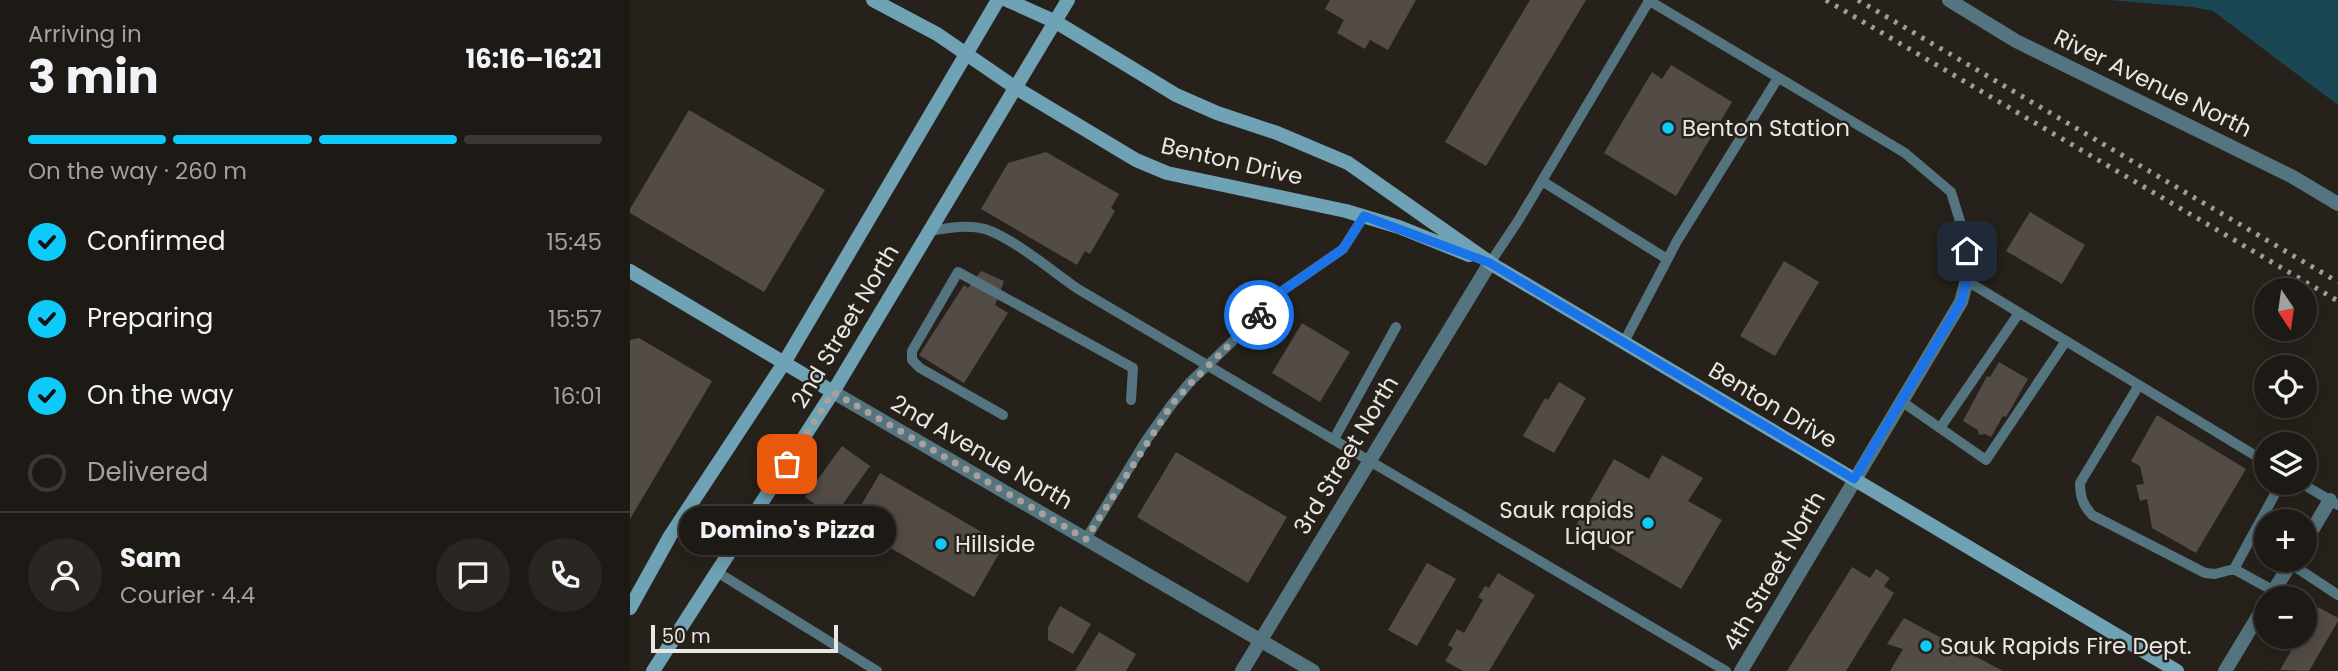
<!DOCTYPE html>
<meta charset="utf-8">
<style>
:root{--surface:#1d1914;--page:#2a2622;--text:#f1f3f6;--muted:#a0a0a0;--line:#3b3834;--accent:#0ecafa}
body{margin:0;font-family:Poppins,sans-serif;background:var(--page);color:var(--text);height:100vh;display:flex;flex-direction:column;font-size:26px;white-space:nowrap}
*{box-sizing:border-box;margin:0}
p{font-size:23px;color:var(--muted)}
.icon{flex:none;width:38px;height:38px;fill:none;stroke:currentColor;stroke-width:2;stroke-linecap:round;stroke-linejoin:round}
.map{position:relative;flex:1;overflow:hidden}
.details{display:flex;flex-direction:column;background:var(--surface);width:630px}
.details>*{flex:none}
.needle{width:46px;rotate:167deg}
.controls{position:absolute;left:1624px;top:278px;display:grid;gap:14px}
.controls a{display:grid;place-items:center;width:63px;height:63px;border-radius:50%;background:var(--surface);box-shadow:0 4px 18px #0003,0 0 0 2px var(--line);font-size:35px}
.scale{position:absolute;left:21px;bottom:18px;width:187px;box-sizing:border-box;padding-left:7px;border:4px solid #eae6e2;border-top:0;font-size:19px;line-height:24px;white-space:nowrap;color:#eae6e2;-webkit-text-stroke:5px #27211b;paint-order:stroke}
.pin{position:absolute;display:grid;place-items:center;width:60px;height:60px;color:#fff;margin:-30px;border-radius:14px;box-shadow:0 4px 10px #0006}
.courier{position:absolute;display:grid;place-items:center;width:70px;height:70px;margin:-35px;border:5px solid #1a73e8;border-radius:50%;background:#fff;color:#222;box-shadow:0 2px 9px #0007}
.bubble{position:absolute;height:49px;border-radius:24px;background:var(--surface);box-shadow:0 4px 18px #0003,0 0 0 2px var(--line);font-size:23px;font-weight:700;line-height:49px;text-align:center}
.head em{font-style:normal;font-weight:700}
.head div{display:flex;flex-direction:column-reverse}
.head{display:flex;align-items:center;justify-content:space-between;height:119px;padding:0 28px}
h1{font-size:46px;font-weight:700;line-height:52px}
.bar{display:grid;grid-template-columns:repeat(4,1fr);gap:10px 7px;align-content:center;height:84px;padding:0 28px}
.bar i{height:9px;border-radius:5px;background:var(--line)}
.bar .active{background:var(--accent)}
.bar p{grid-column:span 4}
.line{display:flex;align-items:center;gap:18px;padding:0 28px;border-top:2px solid var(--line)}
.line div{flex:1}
.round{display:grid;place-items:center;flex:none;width:74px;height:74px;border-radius:37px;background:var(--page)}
ol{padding:0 28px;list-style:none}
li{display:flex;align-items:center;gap:21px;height:77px}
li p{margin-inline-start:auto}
li .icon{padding:7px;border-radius:50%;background:var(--accent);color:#111;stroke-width:4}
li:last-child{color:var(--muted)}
li i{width:38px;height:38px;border:4px solid var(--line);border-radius:50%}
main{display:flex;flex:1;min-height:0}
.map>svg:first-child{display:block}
.water{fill:#1b4755}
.building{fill:#534c46}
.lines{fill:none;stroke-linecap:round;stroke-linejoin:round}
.lane{stroke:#54747f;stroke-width:10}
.street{stroke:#54747f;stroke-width:14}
.secondary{stroke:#6fa2b5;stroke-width:14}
.rail{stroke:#a19c97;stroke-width:5;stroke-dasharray:3.5 7;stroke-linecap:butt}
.done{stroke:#a6a19c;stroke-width:7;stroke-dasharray:0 12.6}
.route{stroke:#1a73e8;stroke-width:9}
.poi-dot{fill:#0ecafa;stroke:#27211b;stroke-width:2.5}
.labels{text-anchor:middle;stroke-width:5;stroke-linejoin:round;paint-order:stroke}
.street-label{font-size:23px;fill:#eae6e2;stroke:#27211b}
.poi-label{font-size:23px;fill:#eae6e2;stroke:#27211b;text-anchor:start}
</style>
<main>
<section class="details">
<div class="head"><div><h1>3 min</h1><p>Arriving in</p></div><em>16:16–16:21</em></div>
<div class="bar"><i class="active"></i><i class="active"></i><i class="active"></i><i></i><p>On the way · 260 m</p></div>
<ol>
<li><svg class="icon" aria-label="check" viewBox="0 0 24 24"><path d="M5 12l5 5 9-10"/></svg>Confirmed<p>15:45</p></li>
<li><svg class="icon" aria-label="check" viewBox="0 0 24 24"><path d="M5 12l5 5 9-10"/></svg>Preparing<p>15:57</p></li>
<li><svg class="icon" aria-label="check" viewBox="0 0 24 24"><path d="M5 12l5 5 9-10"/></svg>On the way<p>16:01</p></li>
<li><i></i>Delivered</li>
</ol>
<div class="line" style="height:126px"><a class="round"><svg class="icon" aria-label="person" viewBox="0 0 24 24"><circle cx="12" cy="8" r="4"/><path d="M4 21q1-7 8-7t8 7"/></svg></a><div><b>Sam</b><p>Courier · 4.4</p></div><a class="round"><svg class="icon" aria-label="chat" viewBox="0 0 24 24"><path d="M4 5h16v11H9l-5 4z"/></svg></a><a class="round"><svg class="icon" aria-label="phone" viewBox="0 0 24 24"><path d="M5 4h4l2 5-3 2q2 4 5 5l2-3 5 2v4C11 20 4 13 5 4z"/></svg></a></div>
</section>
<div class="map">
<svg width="1708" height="671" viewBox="0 0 1708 671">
<rect width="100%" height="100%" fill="#27211b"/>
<path class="water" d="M1481 0H1708V105L1583 11 1562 7Z"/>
<path class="building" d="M700 0H786L758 50 740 40 735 49 707 33 714 20 695 9Z
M900 0H956L856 166 815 142Z
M1041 65 1102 102 1046 196 974 153 1022 72 1032 79Z
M59 110 195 190 134 292 0 213V209Z
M416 152 489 194 481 208 485 211 460 254 455 251 447 265 351 209 378 163Z
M1400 212 1455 245 1432 284 1376 251Z
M1154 261 1189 282 1145 356 1110 336Z
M351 271 374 281 365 305 378 313 334 383 289 355 334 285 338 288Z
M672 323 720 352 690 402 642 373Z
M9 338 82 381 0 519V340Z
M1369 362 1398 379 1376 417 1373 416 1361 437 1355 434 1349 435 1348 430 1333 421 1357 376 1360 377Z
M929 382 956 398 924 453 893 436 915 398 918 400Z
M1527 415 1616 469 1566 553 1522 528 1517 499 1510 501 1506 485 1514 484 1510 466 1501 461Z
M212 446 240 466 203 518 175 497Z
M546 452 657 517 618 583 507 517Z
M1032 455 1073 478 1058 501 1092 520 1051 589 945 527 984 459 1019 479Z
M250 473 374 545 344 597 220 524Z
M797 563 826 579 787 646 758 630Z
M1222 567 1240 578 1246 569 1260 578 1254 586 1264 593 1216 671H1157Z
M868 573 905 595 859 671H833L815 661 823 648 818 645 827 629 834 633 853 600 848 597 855 586 859 588Z
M430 606 461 624 443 654 418 640V627Z
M1688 607 1708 618V621L1679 671 1650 670 1669 637H1675V628Z
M1274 618 1373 671H1260L1273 649 1257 644Z
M469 632 506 654 496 671H445Z"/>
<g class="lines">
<path class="lane" d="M1018 0 1275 153 1321 192 1334 234
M912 181 1037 259
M300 231C317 228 338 224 355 229 383 238 422 271 448 289L1096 671
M860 263 888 221 1019 1
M1337 281 1636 462
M994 342 1047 241 1148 78
M1509 385 1450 483C1450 497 1453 505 1462 515L1575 573 1585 574 1604 569 1644 591
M1271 401 1356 460 1436 341
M373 415 290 368 282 360V351L328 272 503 368 501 400
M1310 428 1389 313
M704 439 766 327
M1671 483 1708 505
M456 539 515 442 542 404 560 382 627 318 645 296 713 249 734 216
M1661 564 1708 595
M1604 569 1651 483
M87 572 247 671"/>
<path class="street" d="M1319 0 1386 41 1663 177 1708 204
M203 392 683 671
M1675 542 1700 500
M1639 598 1663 560
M612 671 860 263
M1111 671 1331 302 1340 269 1334 234
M1595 671 1636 603"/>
<path class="secondary" d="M243 0 307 34 386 88 506 160 537 173 716 211 769 227 839 255
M377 0 426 22 546 95 587 113 647 133 718 163 865 266 1547 671
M0 271 203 392
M0 608 40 536 154 363 368 0
M23 671 203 392 438 0"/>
<path class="rail" d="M1196 0 1708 301
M1228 0 1708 282"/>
</g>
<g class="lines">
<path class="done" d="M157 464 203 392 456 539 542 404 561 383 629 315"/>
<path class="route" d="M629 315 645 296 713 249 734 216 860 263 1224 479 1331 302 1340 269 1337 251"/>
</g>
<g class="poi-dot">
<circle cx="1038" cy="128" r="7"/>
<circle cx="1018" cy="523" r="7"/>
<circle cx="311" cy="544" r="7"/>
<circle cx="1296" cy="646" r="7"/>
</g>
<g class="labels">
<g class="street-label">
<text transform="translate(1523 83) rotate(26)" y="8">River Avenue North</text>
<text transform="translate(602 161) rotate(13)" y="8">Benton Drive</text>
<text transform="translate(215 326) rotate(-59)" y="8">2nd Street North</text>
<text transform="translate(1143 405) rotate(31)" y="8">Benton Drive</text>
<text transform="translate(352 452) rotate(30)" y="8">2nd Avenue North</text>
<text transform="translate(716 455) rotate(-59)" y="8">3rd Street North</text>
<text transform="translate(1144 571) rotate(-60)" y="8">4th Street North</text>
</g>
<g class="poi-label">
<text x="1052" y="136">Benton Station</text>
<text x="1004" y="518" text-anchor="end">Sauk rapids<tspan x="1004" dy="26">Liquor</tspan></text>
<text x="325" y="552">Hillside</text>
<text x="1310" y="654">Sauk Rapids Fire Dept.</text>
</g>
</g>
</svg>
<div class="controls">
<a><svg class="needle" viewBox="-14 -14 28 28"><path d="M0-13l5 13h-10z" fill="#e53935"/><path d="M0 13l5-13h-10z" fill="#a0a0a0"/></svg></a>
<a><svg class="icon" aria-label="locate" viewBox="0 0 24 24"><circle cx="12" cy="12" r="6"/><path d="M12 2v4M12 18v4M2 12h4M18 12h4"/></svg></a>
<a><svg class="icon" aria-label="layers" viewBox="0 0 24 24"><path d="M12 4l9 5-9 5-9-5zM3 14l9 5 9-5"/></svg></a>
<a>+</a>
<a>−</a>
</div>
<div class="scale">50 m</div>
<div class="pin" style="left:157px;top:464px;background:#ea580c"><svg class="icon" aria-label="bag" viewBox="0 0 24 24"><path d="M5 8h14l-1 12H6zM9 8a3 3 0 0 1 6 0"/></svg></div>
<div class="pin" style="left:1337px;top:251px;background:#1f2937"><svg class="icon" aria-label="home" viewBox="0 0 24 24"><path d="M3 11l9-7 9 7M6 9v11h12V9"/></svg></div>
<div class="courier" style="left:629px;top:315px"><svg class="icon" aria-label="bike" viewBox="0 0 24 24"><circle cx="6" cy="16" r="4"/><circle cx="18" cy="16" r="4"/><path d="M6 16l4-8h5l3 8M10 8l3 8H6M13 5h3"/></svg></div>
<div class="bubble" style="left:49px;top:506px;width:217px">Domino's Pizza</div>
</div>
</main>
